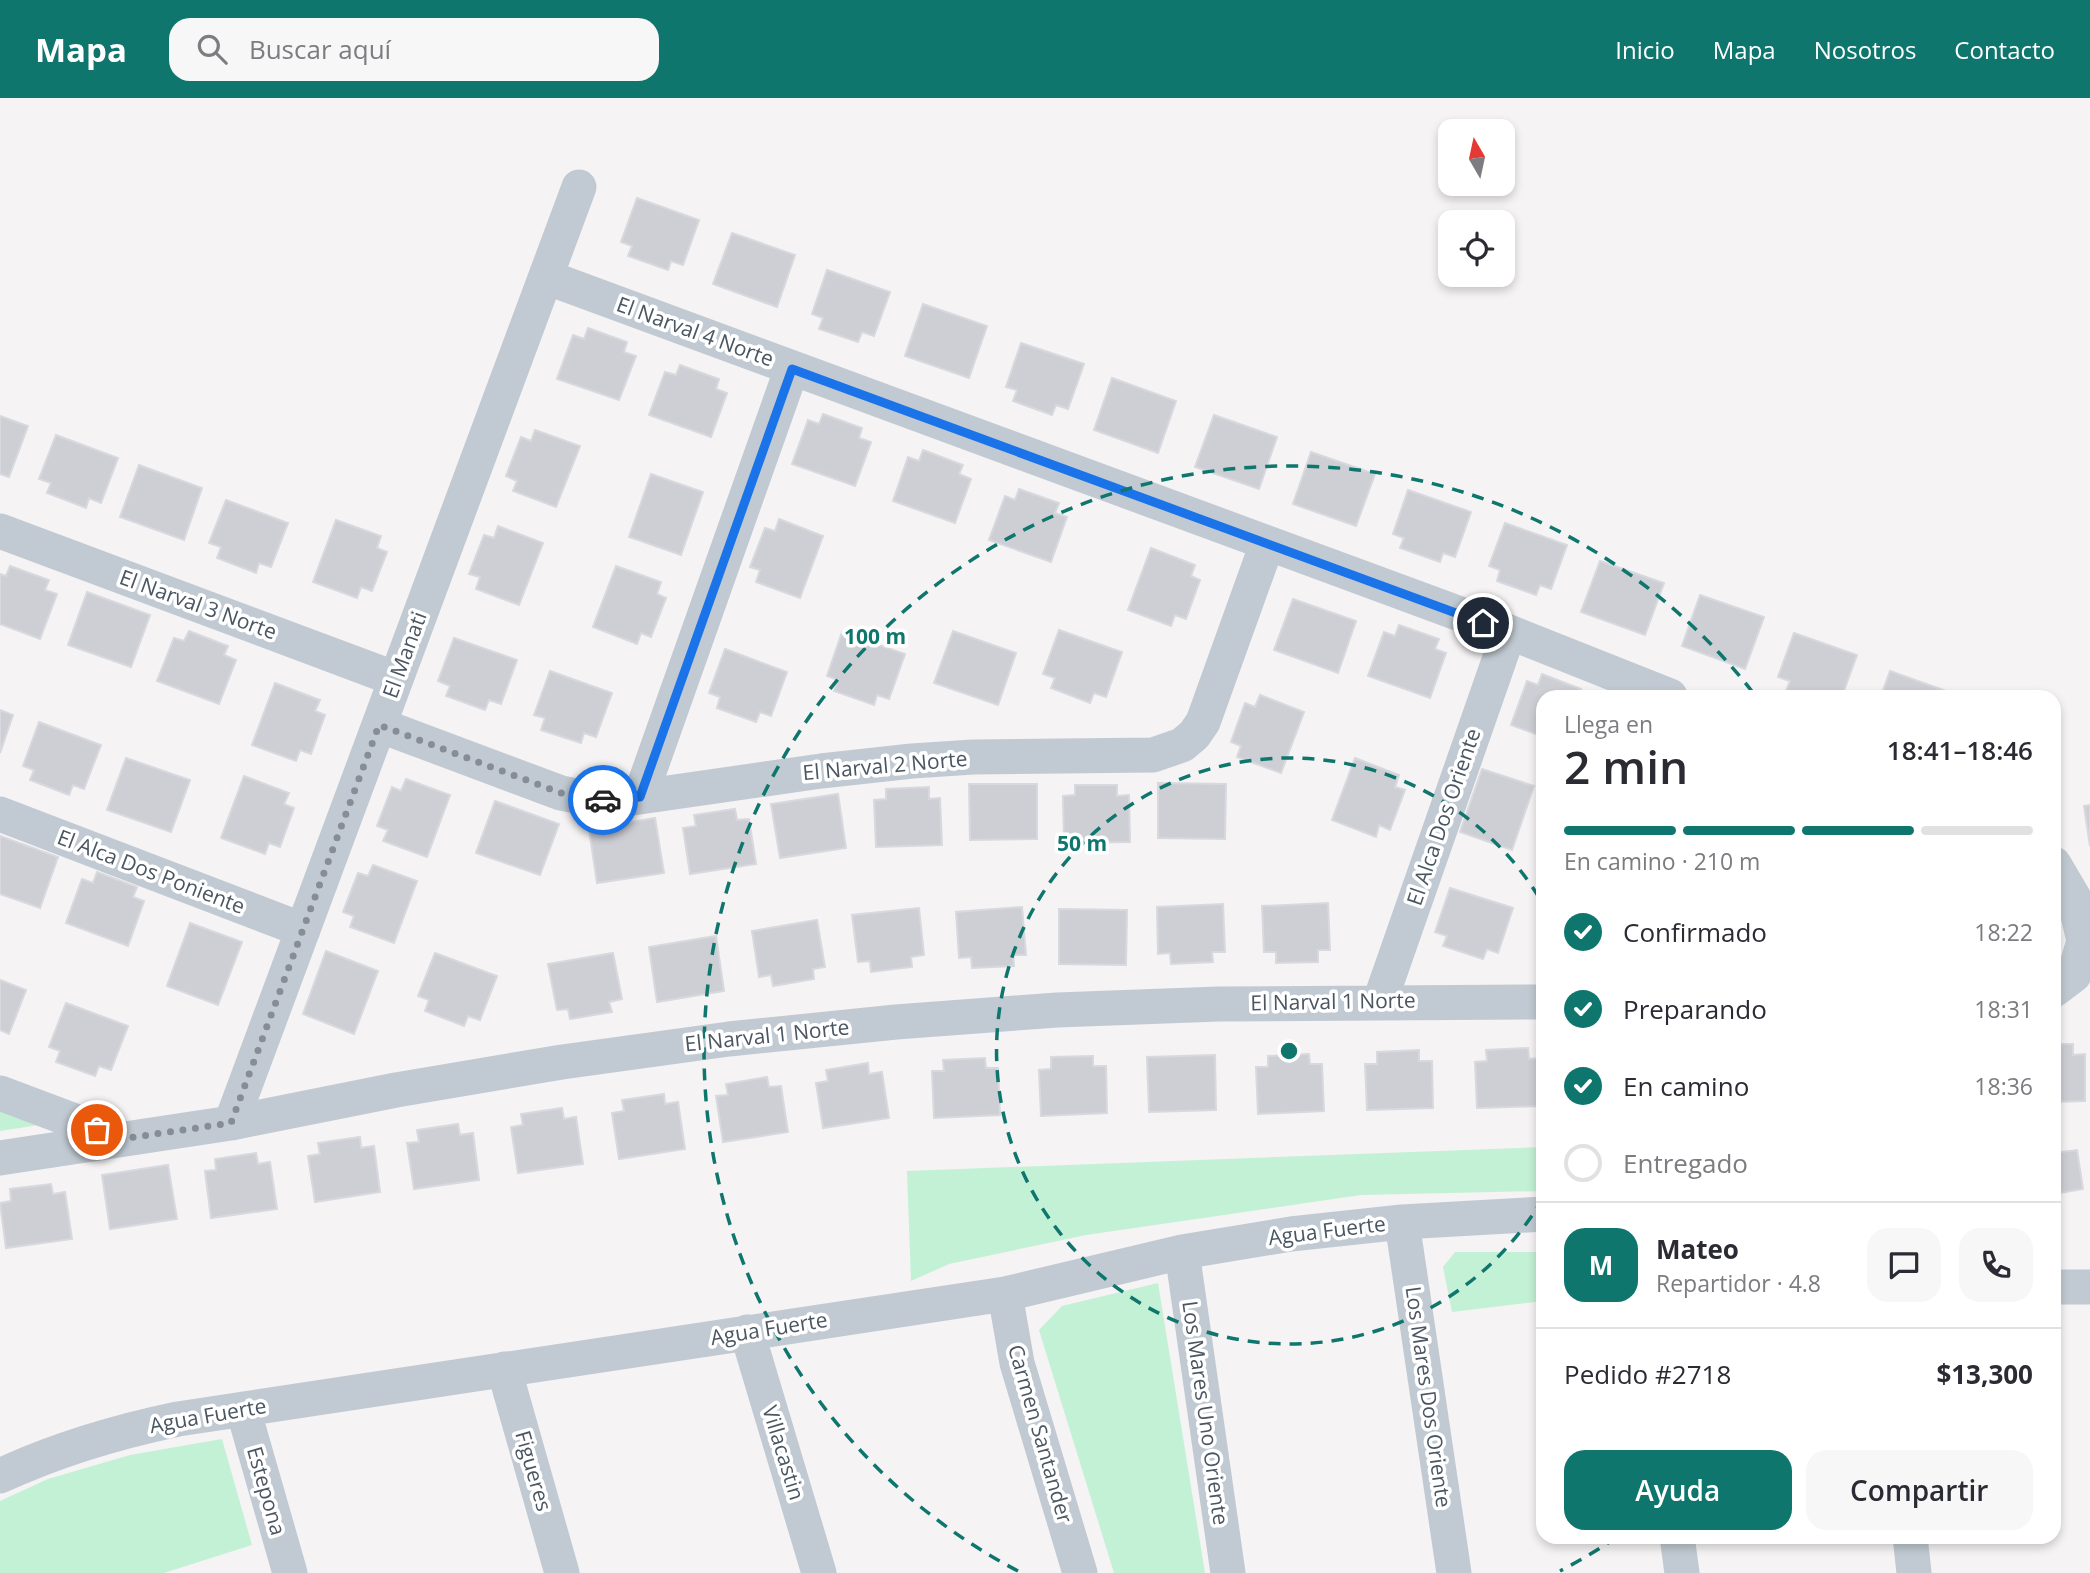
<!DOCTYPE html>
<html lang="es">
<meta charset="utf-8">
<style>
:root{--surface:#fff;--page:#f7f7f7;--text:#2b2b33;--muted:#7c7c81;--line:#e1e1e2;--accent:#0f766e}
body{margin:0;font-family:"Open Sans",sans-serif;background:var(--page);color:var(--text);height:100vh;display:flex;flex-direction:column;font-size:26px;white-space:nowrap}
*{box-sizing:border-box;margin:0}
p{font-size:23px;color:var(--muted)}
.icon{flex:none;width:38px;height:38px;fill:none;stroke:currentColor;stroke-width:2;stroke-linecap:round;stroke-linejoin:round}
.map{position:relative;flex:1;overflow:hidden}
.details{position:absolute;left:1536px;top:592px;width:525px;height:854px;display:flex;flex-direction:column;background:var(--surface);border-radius:21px;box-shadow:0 4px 10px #0003}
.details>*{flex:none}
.needle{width:46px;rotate:351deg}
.tools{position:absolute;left:1438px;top:21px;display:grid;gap:14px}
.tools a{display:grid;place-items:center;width:77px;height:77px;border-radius:14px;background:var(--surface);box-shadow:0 4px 10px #0003;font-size:35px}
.pin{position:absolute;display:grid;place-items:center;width:60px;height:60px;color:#fff;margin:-30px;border:4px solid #fff;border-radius:50%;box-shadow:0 2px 7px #0007}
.courier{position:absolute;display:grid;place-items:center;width:70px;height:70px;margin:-35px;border:5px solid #1a73e8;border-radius:50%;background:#fff;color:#222;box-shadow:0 2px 9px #0007}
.headline em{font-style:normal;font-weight:600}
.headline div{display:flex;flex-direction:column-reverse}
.headline{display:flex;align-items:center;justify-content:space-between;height:119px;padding:0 28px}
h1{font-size:46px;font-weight:600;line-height:52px}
.bar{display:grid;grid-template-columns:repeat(4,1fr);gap:10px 7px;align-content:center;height:84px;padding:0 28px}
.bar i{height:9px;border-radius:5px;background:var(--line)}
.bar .active{background:var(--accent)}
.bar p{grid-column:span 4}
.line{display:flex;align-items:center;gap:18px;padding:0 28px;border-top:2px solid var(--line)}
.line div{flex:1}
.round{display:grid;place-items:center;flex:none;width:74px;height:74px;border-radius:21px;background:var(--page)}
ol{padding:0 28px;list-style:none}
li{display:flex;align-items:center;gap:21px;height:77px}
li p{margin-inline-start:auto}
li .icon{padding:7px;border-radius:50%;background:var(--accent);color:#fff;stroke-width:4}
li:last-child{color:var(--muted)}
li i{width:38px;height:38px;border:4px solid var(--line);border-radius:50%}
.primary-button{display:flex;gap:14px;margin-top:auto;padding:14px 28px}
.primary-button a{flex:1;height:80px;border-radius:21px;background:var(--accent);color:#fff;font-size:28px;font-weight:600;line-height:80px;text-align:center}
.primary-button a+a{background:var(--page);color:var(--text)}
header{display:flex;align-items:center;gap:42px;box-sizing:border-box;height:98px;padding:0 35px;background:var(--accent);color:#fff}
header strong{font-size:33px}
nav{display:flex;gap:38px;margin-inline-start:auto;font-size:24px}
.search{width:490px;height:63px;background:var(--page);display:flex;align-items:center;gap:18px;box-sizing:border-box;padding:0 24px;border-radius:21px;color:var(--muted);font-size:26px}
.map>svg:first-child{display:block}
.green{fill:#c3f1d5}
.building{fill:#cdcfd5;stroke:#d7d9de;stroke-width:2}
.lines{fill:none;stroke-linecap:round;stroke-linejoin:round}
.minor{stroke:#c1cad2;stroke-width:35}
.done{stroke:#868d94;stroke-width:7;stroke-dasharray:0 12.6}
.route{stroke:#1a73e8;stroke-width:9}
.ring{fill:none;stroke:#0f766e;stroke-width:3.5;stroke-dasharray:12 9}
.labels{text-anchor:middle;stroke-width:7;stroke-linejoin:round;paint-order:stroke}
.street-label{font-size:21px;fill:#4a5661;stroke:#fff}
.centre{fill:#0f766e;stroke:#fff;stroke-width:3.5}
.ring-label{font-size:21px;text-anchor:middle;font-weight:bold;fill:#0f766e;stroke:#fff;stroke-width:7;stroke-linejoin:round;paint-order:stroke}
</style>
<header>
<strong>Mapa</strong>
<div class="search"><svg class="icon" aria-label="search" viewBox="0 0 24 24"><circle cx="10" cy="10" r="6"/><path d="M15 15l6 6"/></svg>Buscar aquí</div>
<nav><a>Inicio</a><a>Mapa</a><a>Nosotros</a><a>Contacto</a></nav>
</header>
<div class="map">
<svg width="2090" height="1475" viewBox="0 0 2090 1475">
<rect width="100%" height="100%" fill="#f5f3f3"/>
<path class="green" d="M0 1010 45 1026 0 1033Z
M1544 1049 1543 1093 1361 1097 1086 1137 949 1166 911 1183 907 1073Z
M1455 1154H1543V1203L1452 1214 1443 1169Z
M1158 1185 1205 1475H1114L1039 1232 1062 1208Z
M222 1341 252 1447 164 1475H0V1403L48 1381 130 1357Z"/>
<path class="building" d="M637 100 699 122 683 167 671 163 668 172 628 158 632 148 621 144Z
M732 135 795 157 777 209 713 186Z
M827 172 890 194 874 238 862 234 858 244 819 231 823 220 812 216Z
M923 206 987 228 969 280 905 258Z
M588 230 627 244 624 254 636 258 619 302 557 281 573 237 584 241Z
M1021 245 1084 266 1068 311 1056 307 1052 317 1013 303 1017 292 1006 289Z
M680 267 719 281 716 291 727 295 711 339 649 317 665 274 676 277Z
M1112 280 1176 303 1158 355 1094 332Z
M823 316 862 330 859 340 871 344 855 388 792 366 808 322 819 326Z
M1214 317 1277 339 1259 391 1195 369Z
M0 318 28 328 9 379 0 376Z
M535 332 580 348 556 409 513 393 517 383 506 378 521 339 531 343Z
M56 337 118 360 101 405 89 400 86 410 47 395 51 385 39 381Z
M923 352 963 367 959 376 971 381 955 425 893 403 908 359 919 363Z
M1311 354 1375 376 1356 428 1293 406Z
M139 367 202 390 184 442 120 419Z
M651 376 703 394 681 457 629 439Z
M1019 391 1059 405 1055 415 1067 419 1051 464 989 442 1005 398 1015 402Z
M1408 392 1471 414 1455 459 1443 455 1440 464 1400 450 1404 440 1393 436Z
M226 402 288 425 271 469 259 465 256 475 217 460 221 449 209 445Z
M779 421 823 438 800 500 756 484 760 472 750 469 765 430 775 433Z
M336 422 381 438 377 450 387 454 372 493 361 489 357 500 313 484Z
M1505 425 1567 447 1551 491 1540 487 1536 497 1497 483 1500 472 1489 468Z
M498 428 543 445 519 507 476 491 480 479 469 476 484 437 494 440Z
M1151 450 1195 467 1191 478 1200 482 1186 521 1175 517 1171 528 1128 512Z
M1600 463 1664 485 1645 537 1581 514Z
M10 468 49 482 45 492 57 496 40 541 0 526V476L6 478Z
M616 468 661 484 657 496 666 500 651 539 641 535 637 546 593 529Z
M87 494 150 517 131 569 68 547Z
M1700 497 1764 519 1745 571 1682 548Z
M1293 501 1356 523 1338 575 1274 552Z
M1399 527 1439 541 1435 551 1446 555 1430 600 1368 578 1384 534 1395 538Z
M1059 532 1122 554 1106 599 1094 595 1090 605 1051 590 1055 580 1043 576Z
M189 533 228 548 224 557 236 562 219 606 157 583 174 540 184 543Z
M953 533 1016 555 998 607 934 585Z
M842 534 905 556 889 601 877 597 874 607 834 593 838 582 827 578Z
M1794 535 1857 557 1842 598H1801L1786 593 1790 583 1778 579Z
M454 540 517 562 501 606 489 602 485 612 446 598 450 588 438 583Z
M725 551 787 574 771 618 760 614 756 624 717 610 720 599 709 595Z
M550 573 612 595 596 639 584 635 581 645 541 632 545 620 534 617Z
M1890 573 1952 595 1951 598H1881Z
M1542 576 1581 591 1579 598H1544V639L1511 627 1527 583 1538 587Z
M275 585 320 602 315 613 325 617 311 656 300 652 296 663 252 647Z
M1260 597 1304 614 1281 675 1237 659 1241 648 1231 644 1245 605 1255 609Z
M0 612 13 617 0 655Z
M39 624 101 647 84 691 73 687 69 697 30 682 34 672 23 668Z
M126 660 190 682 171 734 107 712Z
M1355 660 1399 677 1395 689 1405 692 1390 732 1379 727 1376 739 1332 722Z
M1482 671 1534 688 1512 752 1460 734Z
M244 678 289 695 284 706 294 710 280 749 269 745 265 756 221 740Z
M406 681 450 697 427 759 383 743 388 732 377 728 392 689 401 693Z
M1158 685 1226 686 1225 741 1158 740Z
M969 686H1037V741L970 742Z
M1075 687H1117V698L1129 697 1130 744 1064 745 1063 698 1075 697Z
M929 689V701L940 700 942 747 876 749 874 702 886 701V691Z
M838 696 846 750 780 760 771 706Z
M495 703 559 726 540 777 476 755Z
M2090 707V748L2084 708Z
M735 711 737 722 749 721 756 766 690 776 683 730 696 728 694 717Z
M655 720 664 775 597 785 589 731Z
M0 738 58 759 40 810 0 796Z
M373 767 417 783 394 845 350 829 354 818 343 814 358 775 368 778Z
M97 774 137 789 133 799 144 803 128 848 66 825 82 781 93 785Z
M1450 790 1513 810 1498 855 1487 851 1483 861 1443 848 1447 838 1435 834Z
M1328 805 1330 852H1318V864L1276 865V854H1264L1262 808Z
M1223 806 1225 854H1212L1213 864 1171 866 1170 855 1158 856 1157 809Z
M1022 809 1026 857H1013L1014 868 972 870 971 859 959 860 956 814Z
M919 810 924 857 911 859 912 869 871 874 870 863 858 864 852 817Z
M1059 811 1127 812 1126 867 1059 866Z
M817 822 825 869 813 871 814 881 773 888 771 877 759 879 752 833Z
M190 825 242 844 218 907 167 888Z
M716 838 724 893 657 904 649 849Z
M326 853 378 873 354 936 303 916Z
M435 855 497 878 480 922 468 918 464 928 425 913 429 902 418 898Z
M613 855 622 901 609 904 612 914 570 921 568 911 557 912 548 866Z
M0 882 26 892 9 936 0 932Z
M66 905 128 928 111 972 99 968 95 978 56 964 60 953 49 949Z
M2054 946H2073V957L2085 956V1003L2054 1004Z
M1528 950 1529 961 1541 960 1543 1008 1477 1010 1475 964 1487 963 1486 952Z
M1419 952V963H1432L1433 1010 1367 1012 1365 966H1377V954Z
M1309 956 1310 966H1322L1324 1013 1258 1016 1256 969H1268V958Z
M1215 957 1216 1012 1149 1014 1147 959Z
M1093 958V968H1106L1107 1015 1041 1018 1039 972 1051 971V959Z
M985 960 986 970H998L1000 1017 934 1020 932 973H944L943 962Z
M868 965 869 976 882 974 889 1020 823 1030 816 985 828 983 826 972Z
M767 979 769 989 781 988 788 1034 723 1044 716 998 728 997 726 986Z
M664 996 665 1006 678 1004 685 1051 619 1061 612 1015 624 1013 622 1002Z
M562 1010 564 1021 576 1019 583 1066 518 1075 511 1029 523 1027 521 1016Z
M458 1026 460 1037 473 1035 479 1082 414 1091 407 1045 419 1044 417 1032Z
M360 1039 361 1050 374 1048 380 1094 315 1104 308 1058 320 1056 318 1045Z
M2077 1052 2083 1091 2054 1096V1055Z
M256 1055 258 1066 270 1064 277 1111 211 1120 205 1073 216 1072 215 1061Z
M168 1067 177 1121 110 1131 102 1077Z
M51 1086 53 1096 65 1094 72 1141 6 1150 0 1105 11 1103 10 1091Z"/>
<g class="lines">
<path class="minor" d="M546 179 1509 534 1670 598
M0 433 396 581
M379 627 561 695 597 702H619L821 673 912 663 973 659 1153 657 1182 647 1194 637 1203 624 1267 446
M640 699 792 270
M0 716 303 832
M2054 766 2074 800 2084 843 2074 877 2054 892
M1380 903 1509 534
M0 995 117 1039
M231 1025 579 89
M0 1060 231 1025 396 992 562 964 729 941 896 924 1057 912 1219 906 1544 904
M1402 1124 1454 1475
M1182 1154 1228 1475
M2054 1189H2090
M1005 1196 1017 1265 1080 1475
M747 1234 819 1475
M504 1271 562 1475
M243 1311 290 1475
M0 1378C58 1351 116 1334 178 1321L1005 1196 1182 1154 1291 1136 1402 1124 1544 1116
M1677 1438 1682 1475
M1910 1438 1914 1475"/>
</g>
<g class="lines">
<path class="done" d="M97 1032 121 1041 231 1025 379 627 561 695 603 702"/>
<path class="route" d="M603 702 640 699 792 271 1483 525"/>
</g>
<g class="ring">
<path d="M1543 1100A293 293 0 1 1 1543 806"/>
<path d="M1617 1439A586 586 0 0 1 1560 1473M1018 1473A586 586 0 1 1 1754 596"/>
</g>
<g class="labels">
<g class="street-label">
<text transform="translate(695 234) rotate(20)" y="7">El Narval 4 Norte</text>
<text transform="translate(198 507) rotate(20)" y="7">El Narval 3 Norte</text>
<text transform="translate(405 557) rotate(-70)" y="7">El Manati</text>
<text transform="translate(885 668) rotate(-5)" y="7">El Narval 2 Norte</text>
<text transform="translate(1444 719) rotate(-71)" y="7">El Alca Dos Oriente</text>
<text transform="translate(151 774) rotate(21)" y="7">El Alca Dos Poniente</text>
<text transform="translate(1333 904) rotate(-1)" y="7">El Narval 1 Norte</text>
<text transform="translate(767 938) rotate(-6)" y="7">El Narval 1 Norte</text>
<text transform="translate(1327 1133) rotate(-7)" y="7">Agua Fuerte</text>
<text transform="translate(769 1231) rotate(-9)" y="7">Agua Fuerte</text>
<text transform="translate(1428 1299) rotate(82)" y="7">Los Mares Dos Oriente</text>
<text transform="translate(1205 1315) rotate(82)" y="7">Los Mares Uno Oriente</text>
<text transform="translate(208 1318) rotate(-10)" y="7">Agua Fuerte</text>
<text transform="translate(1040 1336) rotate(74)" y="7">Carmen Santander</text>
<text transform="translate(783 1355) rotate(73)" y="7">Villacastin</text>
<text transform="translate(533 1373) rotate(74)" y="7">Figueres</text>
<text transform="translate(266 1393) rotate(74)" y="7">Estepona</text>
</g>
</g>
<circle cx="1289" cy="953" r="10" class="centre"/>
<g class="ring-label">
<text x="875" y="546">100 m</text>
<text x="1082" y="753">50 m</text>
</g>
</svg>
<div class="tools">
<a><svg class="needle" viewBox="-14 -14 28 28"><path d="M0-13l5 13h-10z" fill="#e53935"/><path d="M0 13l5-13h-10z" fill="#7c7c81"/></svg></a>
<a><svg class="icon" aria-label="locate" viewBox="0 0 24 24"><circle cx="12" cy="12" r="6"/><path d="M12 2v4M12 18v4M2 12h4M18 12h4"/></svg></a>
</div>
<div class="pin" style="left:97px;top:1032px;background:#ea580c"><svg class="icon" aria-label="bag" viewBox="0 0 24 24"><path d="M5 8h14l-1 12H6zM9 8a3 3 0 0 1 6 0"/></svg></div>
<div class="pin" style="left:1483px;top:525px;background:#1f2937"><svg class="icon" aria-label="home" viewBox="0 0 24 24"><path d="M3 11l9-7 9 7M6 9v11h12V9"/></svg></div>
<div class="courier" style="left:603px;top:702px"><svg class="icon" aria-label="car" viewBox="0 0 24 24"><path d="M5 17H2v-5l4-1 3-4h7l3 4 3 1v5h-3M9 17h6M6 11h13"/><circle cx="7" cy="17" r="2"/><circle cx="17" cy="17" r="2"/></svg></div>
<section class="details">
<div class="headline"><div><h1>2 min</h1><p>Llega en</p></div><em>18:41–18:46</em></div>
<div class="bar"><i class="active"></i><i class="active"></i><i class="active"></i><i></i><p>En camino · 210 m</p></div>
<ol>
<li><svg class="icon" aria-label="check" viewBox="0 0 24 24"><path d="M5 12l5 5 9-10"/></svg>Confirmado<p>18:22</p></li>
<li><svg class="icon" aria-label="check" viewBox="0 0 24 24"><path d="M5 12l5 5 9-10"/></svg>Preparando<p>18:31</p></li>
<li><svg class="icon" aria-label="check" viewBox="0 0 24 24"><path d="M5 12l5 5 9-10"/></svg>En camino<p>18:36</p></li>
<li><i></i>Entregado</li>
</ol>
<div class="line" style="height:126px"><b class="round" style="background:var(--accent);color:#fff">M</b><div><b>Mateo</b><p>Repartidor · 4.8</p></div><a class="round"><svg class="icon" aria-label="chat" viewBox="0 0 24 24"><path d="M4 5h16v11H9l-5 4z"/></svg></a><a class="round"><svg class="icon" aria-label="phone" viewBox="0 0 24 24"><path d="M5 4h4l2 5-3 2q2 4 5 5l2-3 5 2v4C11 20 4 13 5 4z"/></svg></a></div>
<div class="line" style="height:91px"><div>Pedido #2718</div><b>$13,300</b></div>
<div class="primary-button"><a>Ayuda</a><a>Compartir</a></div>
</section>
</div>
